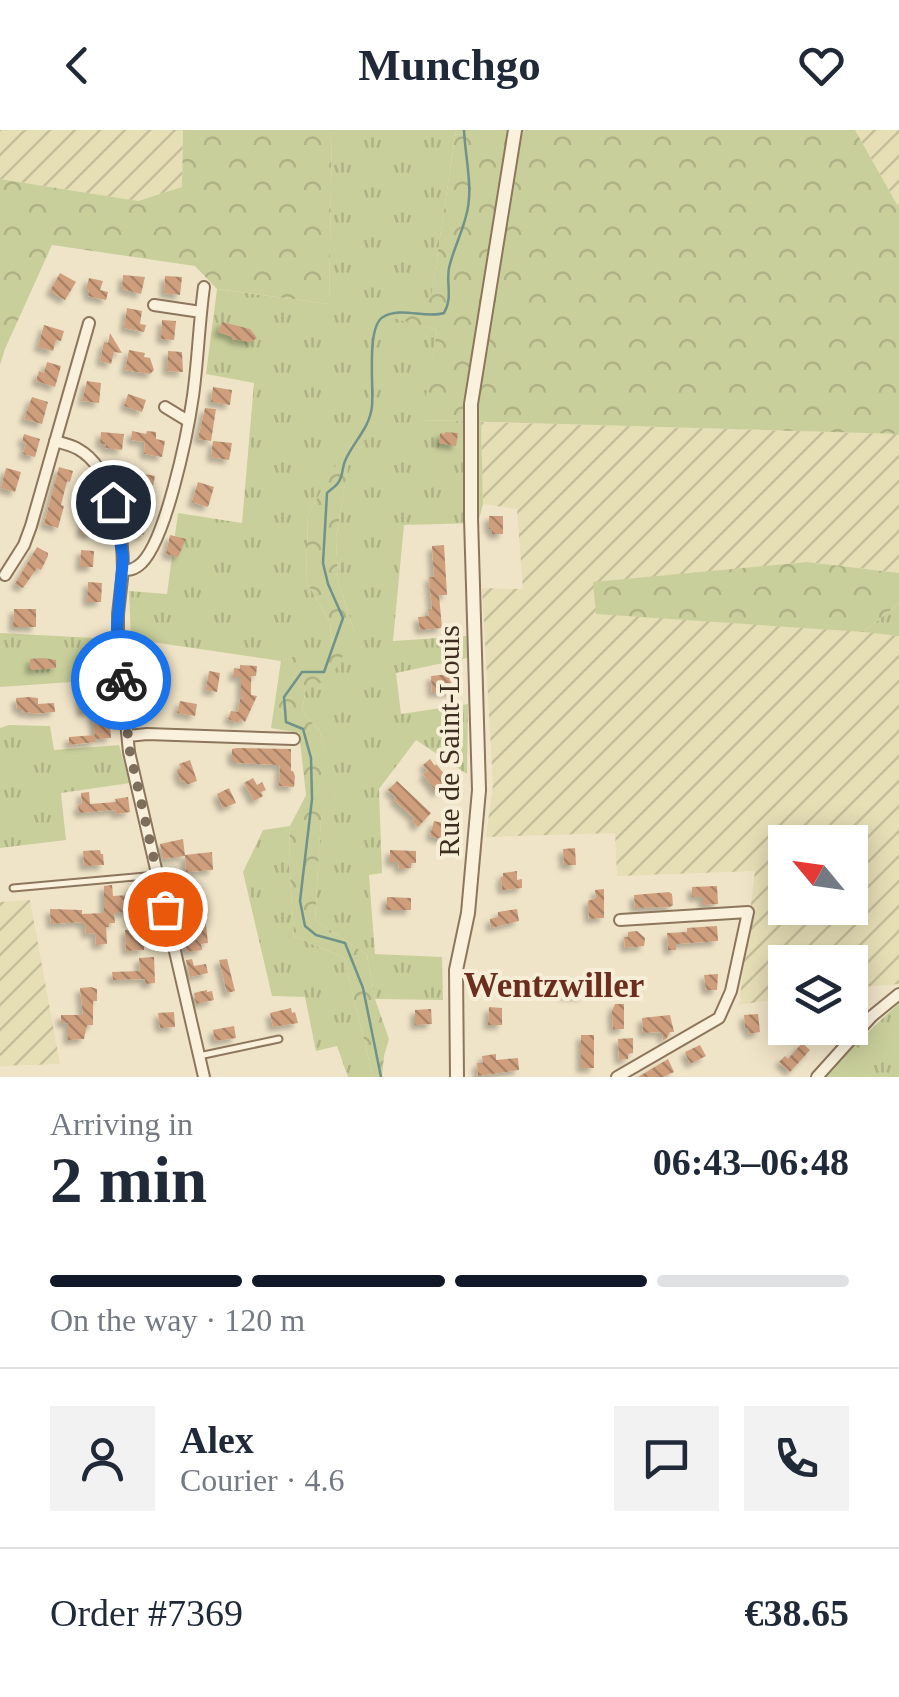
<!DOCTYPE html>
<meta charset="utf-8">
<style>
:root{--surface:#fff;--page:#f2f2f3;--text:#1f2937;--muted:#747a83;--line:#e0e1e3;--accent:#111827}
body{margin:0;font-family:"Times New Roman",serif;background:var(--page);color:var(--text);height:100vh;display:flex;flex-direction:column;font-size:38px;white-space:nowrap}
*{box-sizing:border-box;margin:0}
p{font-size:32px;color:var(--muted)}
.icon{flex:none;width:55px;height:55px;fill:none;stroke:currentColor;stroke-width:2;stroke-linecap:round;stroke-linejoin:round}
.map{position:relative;height:947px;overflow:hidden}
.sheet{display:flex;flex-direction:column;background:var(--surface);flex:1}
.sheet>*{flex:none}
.needle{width:65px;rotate:299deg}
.tools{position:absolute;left:768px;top:695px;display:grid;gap:20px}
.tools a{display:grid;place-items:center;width:100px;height:100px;border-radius:0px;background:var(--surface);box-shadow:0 5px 25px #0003;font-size:50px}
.pin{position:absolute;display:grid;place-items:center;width:85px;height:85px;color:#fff;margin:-42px;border:5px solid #fff;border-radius:50%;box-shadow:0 2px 10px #0007}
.courier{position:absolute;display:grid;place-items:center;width:100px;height:100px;margin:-50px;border:8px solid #1a73e8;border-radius:50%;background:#fff;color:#222;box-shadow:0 2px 12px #0007}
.headline em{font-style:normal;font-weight:700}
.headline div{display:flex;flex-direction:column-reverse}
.headline{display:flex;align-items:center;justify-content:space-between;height:170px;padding:0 50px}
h1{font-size:65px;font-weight:700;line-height:75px}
.bar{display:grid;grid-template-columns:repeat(4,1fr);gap:15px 10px;align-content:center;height:120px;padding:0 50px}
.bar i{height:12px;border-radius:8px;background:var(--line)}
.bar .active{background:var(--accent)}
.bar p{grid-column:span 4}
.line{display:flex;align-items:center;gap:25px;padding:0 50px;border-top:2px solid var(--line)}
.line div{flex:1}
.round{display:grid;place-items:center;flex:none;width:105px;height:105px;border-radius:0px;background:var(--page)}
header{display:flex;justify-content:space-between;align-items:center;height:130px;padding:0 50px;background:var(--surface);font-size:45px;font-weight:700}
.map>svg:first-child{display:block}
.farmland{fill:url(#farmland-furrows);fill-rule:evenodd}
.grass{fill:url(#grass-tufts)}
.forest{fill:url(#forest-crowns)}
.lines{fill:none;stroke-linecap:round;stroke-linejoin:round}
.stream{stroke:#6f938a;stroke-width:2.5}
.building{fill:url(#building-back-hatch);filter:url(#shadow)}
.service-casing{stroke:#8d765c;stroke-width:9}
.minor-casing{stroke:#8d765c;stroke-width:14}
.tertiary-casing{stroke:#8d765c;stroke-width:16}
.service{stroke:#faf1dc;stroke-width:5}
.minor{stroke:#faf1dc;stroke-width:10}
.tertiary{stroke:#faf1dc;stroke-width:12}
.done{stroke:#7c6e5b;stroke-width:10;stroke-dasharray:0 18}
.route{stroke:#1a73e8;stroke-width:12}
.labels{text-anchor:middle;stroke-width:8;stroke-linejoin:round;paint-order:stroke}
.street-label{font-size:30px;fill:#3d2e20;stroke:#f7eed8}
.quarter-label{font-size:35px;font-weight:bold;fill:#6b2e1e;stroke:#f7eed8}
</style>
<header><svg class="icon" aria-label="back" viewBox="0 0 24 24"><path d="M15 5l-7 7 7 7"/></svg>Munchgo<svg class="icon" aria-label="heart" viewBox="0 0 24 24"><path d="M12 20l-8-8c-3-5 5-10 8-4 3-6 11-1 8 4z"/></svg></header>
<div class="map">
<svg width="899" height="947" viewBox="0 0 899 947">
<defs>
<pattern id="farmland-furrows" width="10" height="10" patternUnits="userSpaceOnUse" patternTransform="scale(2.5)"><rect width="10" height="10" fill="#e6deb5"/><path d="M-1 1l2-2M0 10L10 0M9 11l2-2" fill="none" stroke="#c6bf9b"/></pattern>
<pattern id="grass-tufts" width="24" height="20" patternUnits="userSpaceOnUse" patternTransform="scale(2.5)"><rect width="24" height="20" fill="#c9cf9b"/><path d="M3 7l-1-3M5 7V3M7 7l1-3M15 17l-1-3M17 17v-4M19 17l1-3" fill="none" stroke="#aeb285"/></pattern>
<pattern id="forest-crowns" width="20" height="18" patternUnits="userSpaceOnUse" patternTransform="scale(2.5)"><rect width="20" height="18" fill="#c9cf9b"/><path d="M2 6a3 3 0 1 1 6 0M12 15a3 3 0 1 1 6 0" fill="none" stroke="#aeb285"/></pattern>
<pattern id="building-back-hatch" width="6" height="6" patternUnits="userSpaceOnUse" patternTransform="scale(2.5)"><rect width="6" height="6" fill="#cf9f7d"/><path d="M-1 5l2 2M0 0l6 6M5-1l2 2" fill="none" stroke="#a98266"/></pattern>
<filter id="shadow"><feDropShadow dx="-4.5" dy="4.5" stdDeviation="2.5" flood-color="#0004"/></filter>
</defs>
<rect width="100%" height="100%" fill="#f0e4c8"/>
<path class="farmland" d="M0 0H183L182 57 138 71 0 49Z
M855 0H899V78Z
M481 292 899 304V443L807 432 593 453 899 506V854L850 858V832H785V898H820V903L776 905 771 870 739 875 755 741 617 746 615 703 486 707 493 655 482 458 523 459 517 379 483 374ZM785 712H850V778H785Z
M30 770 60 934 0 936V772Z"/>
<path class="grass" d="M332 0H456L431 169 377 183 437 200 423 290 481 292 483 374 478 393 404 395 393 511 467 506V528L396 543 401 584 468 574 467 644 416 610 379 659 382 743 369 745 375 824 442 827 443 870 375 869 367 825 315 790 321 688 332 655 320 602 302 581 306 558 355 504 338 450 336 408 353 306 308 385 306 451 330 492 332 515 281 531 131 509 129 461 167 464 178 383 242 393 254 253 206 244 217 159 329 174Z
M899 473V506L864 502Z
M0 503 113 509 115 549 0 557Z
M9 595 50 596 54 620 119 615 130 653 61 663 66 710 0 718V598Z
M290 696 289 730 294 806 344 828 373 947H348L337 916 316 921 305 867 272 866 243 742 263 700Z
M899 873V947H820L898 874Z"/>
<path class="forest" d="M183 0H332L329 174 217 159 195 136 52 115 5 219 0 235V49L138 71 182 57Z
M456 0H855L899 78V304L422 290 437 200 375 183 431 168Z
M354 302 336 408 338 450 355 504 330 549 306 558 302 581 320 602 333 655 321 688 315 790 367 825 375 869 389 909 384 926 382 947H373L344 828 294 806 289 730 290 696 306 665 299 603 271 598 281 531 332 514 330 492 306 451 308 385Z
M807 432 899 443V473L864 502 596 484 593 452Z"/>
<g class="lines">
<path class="stream" d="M381 947 363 858 345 813 316 805 305 796 300 771 312 669 311 628 303 599 286 592 284 567 302 542H324L343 488 328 454 323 433 327 363C330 360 335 357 338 353 343 347 342 338 345 331 353 312 370 298 372 276 374 257 366 197 383 187 401 176 425 189 444 183 453 168 446 153 449 138 453 120 462 103 466 86 474 59 465 27 464 0"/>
</g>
<path class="building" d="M60 143 76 152 65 170 50 161Z
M123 145 145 147 141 164 122 159Z
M165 146 182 147 180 165 164 163Z
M89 148 103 151 100 160 108 162 106 170 88 166 89 160 86 159Z
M127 178 142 181 140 194 146 195 144 202 124 198Z
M162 190 176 191 174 210 161 209Z
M222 192 250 199 257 208 251 212 232 209 233 207 218 202Z
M44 195 64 201 61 211 56 210 53 221 38 217Z
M110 203 122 223 114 222 111 234 100 231 104 212 108 213Z
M129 220 145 223 144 227 150 228 154 240 150 244 125 240Z
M168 221 182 222 183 242 167 241Z
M47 232 61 236 55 257 36 251 39 241 44 243Z
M87 251 101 253 99 273 82 271Z
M213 257 232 260 230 275 211 272Z
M128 264 146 270 142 282 124 276Z
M32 267 48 272 42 294 24 289Z
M205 278 216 279 211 311 198 309Z
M132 301 146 304 147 301 156 302V309L165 311 162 327 144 324 145 312 131 310Z
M101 302 124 304 122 320 105 318 106 314H100Z
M445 302 458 303 456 316 439 313 440 303 445 304Z
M24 304 40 309 35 327 23 324 26 313 22 312Z
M213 311 232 313 229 330 211 327Z
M59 337 73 341 70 352 67 351 61 375 64 376 58 398 44 394Z
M6 338 21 342 15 362 1 358Z
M139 343 155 346 152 362 137 360Z
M198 352 214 357 208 377 192 372Z
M87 381 102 385 99 396 94 395 91 406 80 403Z
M133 382 147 384 144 405 131 403Z
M489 386H503V404H492V399H489Z
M170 405 186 409 178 427 166 424Z
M444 415 447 465H439L442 498 420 500 418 487 429 486 428 479H432L429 447H434L432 416Z
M37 417 48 423V426L41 440 37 438 23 458 15 454Z
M81 420 94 421 93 437H80Z
M88 452 102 453 101 472H87Z
M14 479H36V497H13Z
M82 523H105V532L82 534Z
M43 528 56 530V538L30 540V529Z
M240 535 257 536 256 546H251V565L257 566 245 592 240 589 238 593 228 589 231 581 238 582 240 569 244 567H241V547H233L234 538 240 539Z
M146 536V544H144L146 568 133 569 129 537Z
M209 541 220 543 217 562 206 560Z
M451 544 452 562 432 563 431 546Z
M81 566H94L95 573 105 572 106 594H110L111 608 95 609 93 581 81 582Z
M29 567 38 568V574L54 573 55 582 31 584V582L23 583 22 579H17L16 568Z
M180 571 197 574 195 586 177 583Z
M95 605V612L69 615V607Z
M237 618 291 619V641H293L295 646 294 657 279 656 280 635 236 633V631H232V619Z
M430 629 435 636 436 634 451 652 456 648 461 654 455 659 450 653 437 663 423 644 428 641 423 635Z
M190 630 197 651 186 655 185 651 181 652 177 640 181 638 179 634Z
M253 648 257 655 262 652 266 660 261 662 263 666 254 671 244 653Z
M397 651 431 683 418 697 412 691 415 689 394 670 396 667 388 660Z
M229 658 236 673 223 678 217 664Z
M89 662 90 674 116 672 115 669 128 667 130 682 116 684 115 680 79 683 78 675 82 674 81 663Z
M434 691 452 695 448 711 430 706Z
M183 709 185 726 163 729 160 714Z
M575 718 576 735H564L563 719Z
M100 720 101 724H103L104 735 84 736 83 721Z
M390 720 416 721V733H411V738L399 739 398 732H390Z
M212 722 213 740 186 742 185 725Z
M517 741V750L522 749V758L502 760 501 747H503V743Z
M181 749 184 766H182L183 771 174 773 168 752Z
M112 755 113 766 130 765 129 760 147 758V790L130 791V782L114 783 115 793H109V797H106L107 814 96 815 95 803 86 804 85 794H81V792L51 794 50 779 82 780V784L104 783V756Z
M717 756 718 774 703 775V767H692V757Z
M604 759V788L589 789 588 771 596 768 595 760Z
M669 762 672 764 673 775 670 777 635 778 634 765Z
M387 767 411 768V780H386Z
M207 778 208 786H205L208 813 201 814 202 820 187 822 176 789 200 783 199 779Z
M517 779 519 791 491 798 490 789 498 787V782Z
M717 796 718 811 676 814V820H668L667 803 687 802V798Z
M136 799V808H144V820L126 821 125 800Z
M637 801 645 808 644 816 625 818 624 807H628V802Z
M154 827 155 853 145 854V849L113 850 112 842 140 841 139 828Z
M192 829 194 836 206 834 208 843 190 847 186 830Z
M227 829 235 861 227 863 219 830Z
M718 844 717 860H706L704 845Z
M581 852 583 866 563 865 562 857 570 856V853Z
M91 857 97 859V871H93V895H87L84 909 68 910V893H61V885H83L80 858Z
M207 860V862L212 861 214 870 196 874 194 863Z
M615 874H624V899H613L612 881Z
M489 877 502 878V895H488Z
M291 878 292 883 295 882 298 893 273 897 270 883Z
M431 879 432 894 415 895V880Z
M174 882 175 897 160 898 158 883Z
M758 884 760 902 749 904 748 898H745L744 885Z
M670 885 674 902H670L666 909 663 910 662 903 658 902 643 903 642 888Z
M234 896 236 908 215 911 213 900Z
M581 905H594V938H581Z
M633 908V923L628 924V929L619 930 618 909Z
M802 913 810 920 790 942 779 932 785 926 788 929Z
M700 915 706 926 690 934 685 922Z
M496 924V930L518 928 519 940 478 946 477 933H483L482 926Z
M668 929 674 942 663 947H638Z"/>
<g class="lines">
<defs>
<path id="service" d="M13 758 157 745
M199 926 279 909"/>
<path id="minor" d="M154 175 201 182
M165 277 188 291
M55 311C62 313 71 315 78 319 114 339 123 403 123 440
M5 445 24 415 31 396 89 193
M128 606 147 604 294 609
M204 947 129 622 118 512V484L123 440C130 440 132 440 138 436 165 418 188 301 193 266 198 230 199 193 204 157
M617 947 719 888 731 861 748 782 620 790
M817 947 872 886 899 864"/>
<path id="tertiary" d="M457 947 456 840 468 783 479 660 471 388V274L515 0"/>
</defs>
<use href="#service" class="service-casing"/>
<use href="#minor" class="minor-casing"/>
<use href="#tertiary" class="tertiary-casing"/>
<use href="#service" class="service"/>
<use href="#minor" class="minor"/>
<use href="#tertiary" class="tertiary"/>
</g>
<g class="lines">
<path class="done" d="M121 550 130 622 165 779"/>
<path class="route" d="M113 372 123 427 117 498 121 550"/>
</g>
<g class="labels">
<g class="street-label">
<text transform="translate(449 611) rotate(-90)" y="10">Rue de Saint-Louis</text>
</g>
<g class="quarter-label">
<text x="554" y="867">Wentzwiller</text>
</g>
</g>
</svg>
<div class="tools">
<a><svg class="needle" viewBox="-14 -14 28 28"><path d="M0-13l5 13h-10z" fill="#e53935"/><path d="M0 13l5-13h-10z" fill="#747a83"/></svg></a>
<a><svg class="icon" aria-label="layers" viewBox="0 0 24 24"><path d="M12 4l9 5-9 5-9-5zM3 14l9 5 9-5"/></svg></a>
</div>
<div class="pin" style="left:165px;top:779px;background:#ea580c"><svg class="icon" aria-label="bag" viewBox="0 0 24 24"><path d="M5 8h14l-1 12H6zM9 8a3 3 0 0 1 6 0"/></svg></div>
<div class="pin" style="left:113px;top:372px;background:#1f2937"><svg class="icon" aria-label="home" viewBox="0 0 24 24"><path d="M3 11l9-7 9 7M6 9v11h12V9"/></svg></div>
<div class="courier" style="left:121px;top:550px"><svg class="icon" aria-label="bike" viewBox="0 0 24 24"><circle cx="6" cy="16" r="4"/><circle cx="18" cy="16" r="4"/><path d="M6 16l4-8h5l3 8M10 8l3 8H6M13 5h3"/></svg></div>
</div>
<section class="sheet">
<div class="headline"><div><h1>2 min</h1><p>Arriving in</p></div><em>06:43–06:48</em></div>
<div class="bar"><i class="active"></i><i class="active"></i><i class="active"></i><i></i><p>On the way · 120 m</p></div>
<div class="line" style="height:180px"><a class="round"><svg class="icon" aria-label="person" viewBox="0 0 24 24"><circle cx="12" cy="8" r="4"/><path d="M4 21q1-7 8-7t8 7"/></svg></a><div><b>Alex</b><p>Courier · 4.6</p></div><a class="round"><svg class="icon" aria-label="chat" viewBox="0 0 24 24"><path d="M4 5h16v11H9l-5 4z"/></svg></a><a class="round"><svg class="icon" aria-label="phone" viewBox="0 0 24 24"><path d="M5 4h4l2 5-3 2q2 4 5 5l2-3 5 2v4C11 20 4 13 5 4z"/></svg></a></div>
<div class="line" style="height:130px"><div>Order #7369</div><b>€38.65</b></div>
</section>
